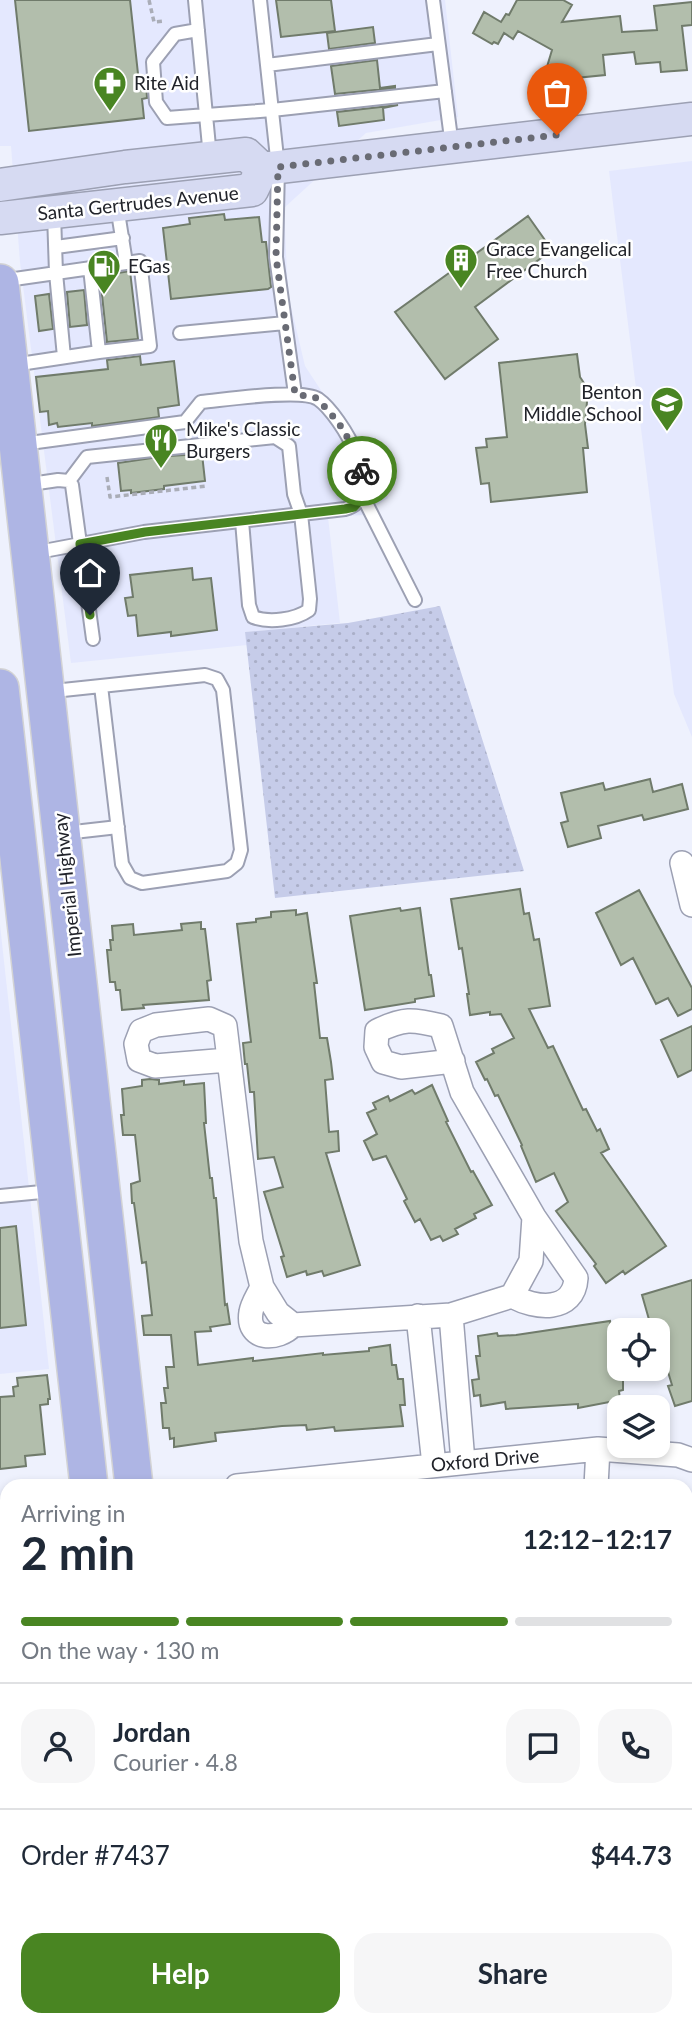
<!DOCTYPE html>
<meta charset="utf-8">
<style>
:root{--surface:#fff;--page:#f6f6f7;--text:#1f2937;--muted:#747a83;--line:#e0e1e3;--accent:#498522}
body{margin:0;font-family:Lato,sans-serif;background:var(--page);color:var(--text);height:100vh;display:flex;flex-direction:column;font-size:26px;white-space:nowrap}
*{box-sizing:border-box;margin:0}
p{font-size:23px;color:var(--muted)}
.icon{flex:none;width:38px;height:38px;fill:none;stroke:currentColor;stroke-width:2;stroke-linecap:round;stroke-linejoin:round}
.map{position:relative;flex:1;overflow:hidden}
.sheet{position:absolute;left:0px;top:1479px;width:693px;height:548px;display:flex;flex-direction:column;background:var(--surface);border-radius:21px 21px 0 0;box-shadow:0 4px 10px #0003}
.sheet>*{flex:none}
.tools{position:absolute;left:607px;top:1318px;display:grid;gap:14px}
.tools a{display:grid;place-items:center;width:63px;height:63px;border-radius:14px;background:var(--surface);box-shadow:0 4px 10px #0003;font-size:35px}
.pin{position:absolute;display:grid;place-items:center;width:60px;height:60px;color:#fff;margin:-72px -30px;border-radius:50% 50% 50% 0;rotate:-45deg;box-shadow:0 0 7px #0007}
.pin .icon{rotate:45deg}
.courier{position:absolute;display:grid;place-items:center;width:70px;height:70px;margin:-35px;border:5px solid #498522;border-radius:50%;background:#fff;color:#222;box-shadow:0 2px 9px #0007}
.head em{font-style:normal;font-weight:700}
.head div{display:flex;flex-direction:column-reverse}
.head{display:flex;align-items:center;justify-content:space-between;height:119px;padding:0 21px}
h1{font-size:46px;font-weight:700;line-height:52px}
.bar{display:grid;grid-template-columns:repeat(4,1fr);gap:10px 7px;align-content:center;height:84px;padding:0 21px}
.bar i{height:9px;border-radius:5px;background:var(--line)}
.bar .on{background:var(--accent)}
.bar p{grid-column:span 4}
.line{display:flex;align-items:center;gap:18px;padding:0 21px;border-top:2px solid var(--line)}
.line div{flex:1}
.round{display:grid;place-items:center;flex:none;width:74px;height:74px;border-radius:21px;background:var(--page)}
.cta{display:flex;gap:14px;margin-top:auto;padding:14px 21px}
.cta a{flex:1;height:80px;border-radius:21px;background:var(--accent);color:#fff;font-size:28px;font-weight:700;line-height:80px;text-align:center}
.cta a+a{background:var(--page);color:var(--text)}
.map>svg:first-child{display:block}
.built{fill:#e4e8fe}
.grass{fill:url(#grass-dots)}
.building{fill:#b2beac;stroke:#707b6b;stroke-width:2}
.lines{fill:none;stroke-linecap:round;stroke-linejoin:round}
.lane-casing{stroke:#9ca0b3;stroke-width:16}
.street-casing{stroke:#9ca0b3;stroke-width:26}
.secondary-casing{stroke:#9ca0b3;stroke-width:35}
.primary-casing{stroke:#d3d3d4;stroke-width:40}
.path{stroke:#aaadb7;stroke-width:3.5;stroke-dasharray:5 3.5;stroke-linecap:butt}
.lane{stroke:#fff;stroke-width:12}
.street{stroke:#fff;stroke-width:23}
.secondary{stroke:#d6daf2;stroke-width:32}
.primary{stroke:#aeb5e4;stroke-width:37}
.done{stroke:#696b74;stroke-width:7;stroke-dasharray:0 12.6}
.route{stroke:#498522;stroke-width:9}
.labels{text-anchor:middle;stroke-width:5;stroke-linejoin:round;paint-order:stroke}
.poi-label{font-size:19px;fill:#21232a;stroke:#fff;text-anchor:start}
.street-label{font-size:19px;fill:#21232a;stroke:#fff}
</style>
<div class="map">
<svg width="692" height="2025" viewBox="0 0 692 2025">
<defs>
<pattern id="grass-dots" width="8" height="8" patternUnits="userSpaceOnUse" patternTransform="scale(1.75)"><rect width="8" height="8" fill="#c6cce9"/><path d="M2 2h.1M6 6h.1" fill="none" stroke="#aaafc8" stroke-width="1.8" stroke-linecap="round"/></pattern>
</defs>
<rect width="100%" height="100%" fill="#eef1fd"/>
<path class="built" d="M0 0H445L458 117 366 133 284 208 288 294 305 366 370 465 388 498 362 515 328 517 340 623 245 632 247 645 71 663 20 262 11 146H0Z
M692 161V737L674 694 609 171Z
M0 925 49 1369 0 1374Z"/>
<path class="grass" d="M440 606 524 871 275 898 245 632 348 623Z"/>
<path class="building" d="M15 0H130L139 83 146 82 147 98 142 99 144 118 29 131Z
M276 0H331L335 31 281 37Z
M517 0H563L572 5 562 22 620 16 622 32 657 30 654 6 692 2V25L682 26 687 70 661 72 660 62 636 64 634 52 603 55 605 75 566 79 564 87 543 80 552 50 518 31 513 39 504 33 498 44 494 42 492 44 473 33 484 12 501 22 506 14 509 15Z
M373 27 375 43 329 49 327 33Z
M377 60 380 88 395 86V88L335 94 331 66Z
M398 105 383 108 384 120 339 126 337 112Z
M224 214 225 220 259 217 262 242H266L271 287 268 289 171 299 163 228 190 224 189 218Z
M528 216 552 250 475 307 498 339 445 379 395 312Z
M130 271 138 339 107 342 100 276Z
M84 290 87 325 70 327 67 292Z
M49 294 53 329 39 331 35 296Z
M577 354 580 377 584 383 587 402 585 424 588 448H583L587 492 491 502 489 483 481 484 476 448 487 447 486 439 507 437 499 363Z
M140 356 141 365 174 361 179 405 158 408 159 417 92 426V423L58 427 57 423 49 425 48 411 40 412 36 377 108 369 107 360Z
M166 442 163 450 169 456 202 454 205 481 164 486V489L131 493V490L121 491 118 463 158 457 162 450 158 443Z
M192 568 193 580 211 578 217 630 171 636V632L138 636 136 615 128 616 125 598 133 597 130 575Z
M650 779 653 792 682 784 688 809 644 820 642 815 598 826 601 838 568 847 561 823 568 821 561 793 603 783 605 790Z
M520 889 524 914 529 913 534 940 539 939 550 1006 529 1009 548 1048 553 1046 583 1110 586 1109 597 1131 600 1129 609 1149 601 1153 666 1246 625 1274 623 1271 606 1283 594 1266 596 1264 556 1211 568 1202 554 1173 536 1182 521 1146 522 1145 498 1095 495 1096 487 1079 485 1080 476 1062 494 1053 492 1049 514 1038 501 1014 490 1015V1012L470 1015 467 994H469L462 948 459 949 451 899Z
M639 890 692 988V1009L678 1016 668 998 656 1004 633 958 621 965 596 913Z
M400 908 401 911 420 908 429 975H431L434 996 415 999V1002L365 1010 350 916Z
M296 910V915L307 913 317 983H314L320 1038H327L331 1062 333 1079 325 1080 329 1132 338 1131 339 1151 326 1153 360 1265 324 1276 322 1271 307 1275 306 1271 287 1277 281 1257 284 1256 264 1192 283 1187 274 1157 258 1159 254 1092H250L247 1064H245L243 1043 251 1042 237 924 256 922V919L271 917V912Z
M201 922V929H205L211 980 207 981 209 1000 143 1005 144 1008 122 1010 120 990H116L115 982H110L107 950H111L110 940H113L112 926 133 924 134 935 182 930 181 924Z
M692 1026V1070L678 1077 661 1040Z
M150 1079 159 1080V1084L184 1081V1085L204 1083 206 1123H204L210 1178H212L214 1198H216L225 1305 227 1304 230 1324 210 1327 211 1331 195 1332 198 1365 253 1358V1361L323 1353V1355L369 1351V1348L390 1345 392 1365H396L398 1379H403L405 1405H400L403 1426 335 1431 334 1427 307 1430 306 1425 282 1426 215 1433 216 1441 174 1447V1438L170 1439 169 1428H163L161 1403H166L164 1388H168L166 1367H174L171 1335H144L142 1316 152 1315 146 1262 142 1263 134 1203H132L131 1184 140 1181 135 1135H123L121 1115H124L122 1089 142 1086V1080Z
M432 1085 448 1121 446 1122 471 1172 473 1171 492 1205 474 1214 476 1218 455 1229 458 1234 443 1241 440 1236 431 1240 420 1219 415 1222 404 1201 407 1199 386 1156 373 1160 364 1141 377 1134 367 1113 376 1109 373 1103 388 1096 390 1101 412 1090 415 1094Z
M16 1226 26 1325 0 1328V1228Z
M692 1280V1401L675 1406 668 1386 672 1385 658 1339V1330H652L642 1295Z
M610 1321 613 1341 617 1340 623 1379V1390L619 1391 620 1400 578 1408V1404L506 1409 505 1402 481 1406 480 1395 474 1396 472 1380 479 1379 476 1356H480L478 1336 497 1333 498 1336 516 1335Z
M47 1375 50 1399H48V1404L40 1405 45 1454 25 1456 26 1466 0 1469V1397L14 1396 13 1387 18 1386 17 1378Z"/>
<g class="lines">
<defs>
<path id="lane" d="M195 0 210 157
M260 0 278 167 276 257 295 394
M433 0 452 146
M198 30 175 34 153 62 156 102 167 118 272 110 445 91
M267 65 438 44
M117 206 126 263
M54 214 56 273 64 357
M56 247 123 238
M0 281 140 261 150 346 99 352
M180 333 285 323
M13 365 99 352 90 268
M22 444 185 422 201 402C224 400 301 388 318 399 341 415 390 497 345 509L144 532 33 553
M172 448 275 437 289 446 294 494 301 514 310 599 309 610C295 620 269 623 253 617L249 605 242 521
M69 481 72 485 93 639
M69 481 87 457 153 450
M24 485 58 480 69 481
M363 497 415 600
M47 692 63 690 205 675 217 679 223 690 241 850 237 863 227 871 142 883 130 878 122 864 101 686
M65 833 118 827
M0 1196 52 1191"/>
<path id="street" d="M682 863 692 905
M228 1060 155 1066 139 1060 136 1044 141 1031 156 1025 209 1019 225 1026 251 1241 262 1287 278 1313 293 1325 451 1315 512 1296 531 1261 534 1217
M453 1061 401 1067 383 1062 376 1047 377 1031C404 1018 412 1019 441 1026L462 1092 534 1217 576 1278C574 1313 535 1309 512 1296
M262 1287C259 1294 252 1304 251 1312 246 1341 278 1341 293 1325
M451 1315 463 1462
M418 1316 434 1465
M237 1486 598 1449 678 1455 692 1460
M596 1486 598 1449
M0 1512 7 1511
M686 1890 692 1889"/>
<path id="secondary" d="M262 169 692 119
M0 185 125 167 246 154 262 169
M0 218 252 190 262 169"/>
<path id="primary" d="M0 283 134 1486
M0 688 89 1486
M150 2020 151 2025
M195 2020 196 2025"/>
</defs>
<use href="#lane" class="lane-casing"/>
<use href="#street" class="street-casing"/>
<use href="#secondary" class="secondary-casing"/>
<use href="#primary" class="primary-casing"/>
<path class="path" d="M149 0 154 22 164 21
M107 477 110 497 207 486"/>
<use href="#lane" class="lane"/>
<use href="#street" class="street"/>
<use href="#secondary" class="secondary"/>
<use href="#primary" class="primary"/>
</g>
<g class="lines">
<path class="done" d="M362 471 355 450 338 422 317 398 295 394 276 257 278 167 557 135"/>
<path class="route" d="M90 615 80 544 145 532 345 509 354 507 363 497 362 471"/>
</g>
<defs>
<symbol id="pharmacy-pin" viewBox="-11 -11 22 30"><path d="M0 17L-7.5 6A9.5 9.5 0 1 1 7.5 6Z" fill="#498522" stroke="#fff"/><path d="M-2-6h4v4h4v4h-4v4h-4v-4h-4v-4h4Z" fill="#fff"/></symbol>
<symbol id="building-pin" viewBox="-11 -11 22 30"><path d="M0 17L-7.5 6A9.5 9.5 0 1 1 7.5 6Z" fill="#498522" stroke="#fff"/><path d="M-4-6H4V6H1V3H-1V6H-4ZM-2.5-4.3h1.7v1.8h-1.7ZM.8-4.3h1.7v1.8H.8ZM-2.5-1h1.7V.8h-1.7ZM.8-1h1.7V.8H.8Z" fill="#fff"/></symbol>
<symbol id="fuel-pin" viewBox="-11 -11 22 30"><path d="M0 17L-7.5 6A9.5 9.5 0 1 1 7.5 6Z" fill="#498522" stroke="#fff"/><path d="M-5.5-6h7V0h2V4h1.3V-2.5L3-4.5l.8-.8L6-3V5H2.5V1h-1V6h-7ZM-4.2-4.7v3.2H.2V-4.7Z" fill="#fff"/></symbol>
<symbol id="school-pin" viewBox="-11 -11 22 30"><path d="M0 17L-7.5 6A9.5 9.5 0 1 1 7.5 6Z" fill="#498522" stroke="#fff"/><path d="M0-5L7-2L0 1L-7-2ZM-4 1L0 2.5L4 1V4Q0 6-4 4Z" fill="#fff"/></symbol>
<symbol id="restaurant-pin" viewBox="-11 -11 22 30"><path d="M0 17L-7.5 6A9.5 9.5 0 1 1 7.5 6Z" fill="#498522" stroke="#fff"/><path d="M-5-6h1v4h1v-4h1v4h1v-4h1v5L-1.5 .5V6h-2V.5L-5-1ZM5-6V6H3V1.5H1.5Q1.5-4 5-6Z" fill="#fff"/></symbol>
</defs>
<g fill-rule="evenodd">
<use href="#pharmacy-pin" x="91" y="64" width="38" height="52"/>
<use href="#building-pin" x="442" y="241" width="38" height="52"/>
<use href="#fuel-pin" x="85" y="247" width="38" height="52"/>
<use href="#school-pin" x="648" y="384" width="38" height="52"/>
<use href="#restaurant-pin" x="142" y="421" width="38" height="52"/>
</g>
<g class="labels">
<g class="poi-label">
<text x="134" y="90">Rite Aid</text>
<text x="486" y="256">Grace Evangelical<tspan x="486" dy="22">Free Church</tspan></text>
<text x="128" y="273">EGas</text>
<text x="642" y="399" text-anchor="end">Benton<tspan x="642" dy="22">Middle School</tspan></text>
<text x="186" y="436">Mike's Classic<tspan x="186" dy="22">Burgers</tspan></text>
</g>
<g class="street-label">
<text transform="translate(138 203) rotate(-6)" y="7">Santa Gertrudes Avenue</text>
<text transform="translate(67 885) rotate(-96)" y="7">Imperial Highway</text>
<text transform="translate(485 1460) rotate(-5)" y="7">Oxford Drive</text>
</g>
</g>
</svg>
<div class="tools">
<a><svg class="icon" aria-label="locate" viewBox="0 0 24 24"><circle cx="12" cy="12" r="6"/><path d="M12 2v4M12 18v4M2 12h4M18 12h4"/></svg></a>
<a><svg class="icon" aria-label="layers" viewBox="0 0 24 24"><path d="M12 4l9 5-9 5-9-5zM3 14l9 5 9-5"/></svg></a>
</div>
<div class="pin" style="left:557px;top:135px;background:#ea580c"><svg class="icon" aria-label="bag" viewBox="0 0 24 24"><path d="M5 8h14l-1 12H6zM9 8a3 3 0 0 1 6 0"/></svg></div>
<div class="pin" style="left:90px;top:615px;background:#1f2937"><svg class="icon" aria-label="home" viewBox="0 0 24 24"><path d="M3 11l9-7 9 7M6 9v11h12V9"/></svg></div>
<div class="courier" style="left:362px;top:471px"><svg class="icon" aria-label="bike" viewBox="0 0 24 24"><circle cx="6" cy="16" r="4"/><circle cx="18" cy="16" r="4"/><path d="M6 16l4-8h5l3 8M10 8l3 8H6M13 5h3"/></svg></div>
<section class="sheet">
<div class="head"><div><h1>2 min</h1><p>Arriving in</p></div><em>12:12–12:17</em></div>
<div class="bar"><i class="on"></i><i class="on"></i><i class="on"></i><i></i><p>On the way · 130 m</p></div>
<div class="line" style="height:126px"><a class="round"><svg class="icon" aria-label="person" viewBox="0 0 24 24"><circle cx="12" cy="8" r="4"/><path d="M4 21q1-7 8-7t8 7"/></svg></a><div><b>Jordan</b><p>Courier · 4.8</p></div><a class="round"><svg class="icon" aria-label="chat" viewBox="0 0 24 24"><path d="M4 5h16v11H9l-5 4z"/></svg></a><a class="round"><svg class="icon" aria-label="phone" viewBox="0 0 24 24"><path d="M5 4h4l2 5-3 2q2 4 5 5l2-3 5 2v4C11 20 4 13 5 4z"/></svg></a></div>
<div class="line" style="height:91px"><div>Order #7437</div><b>$44.73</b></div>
<div class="cta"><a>Help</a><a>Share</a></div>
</section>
</div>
